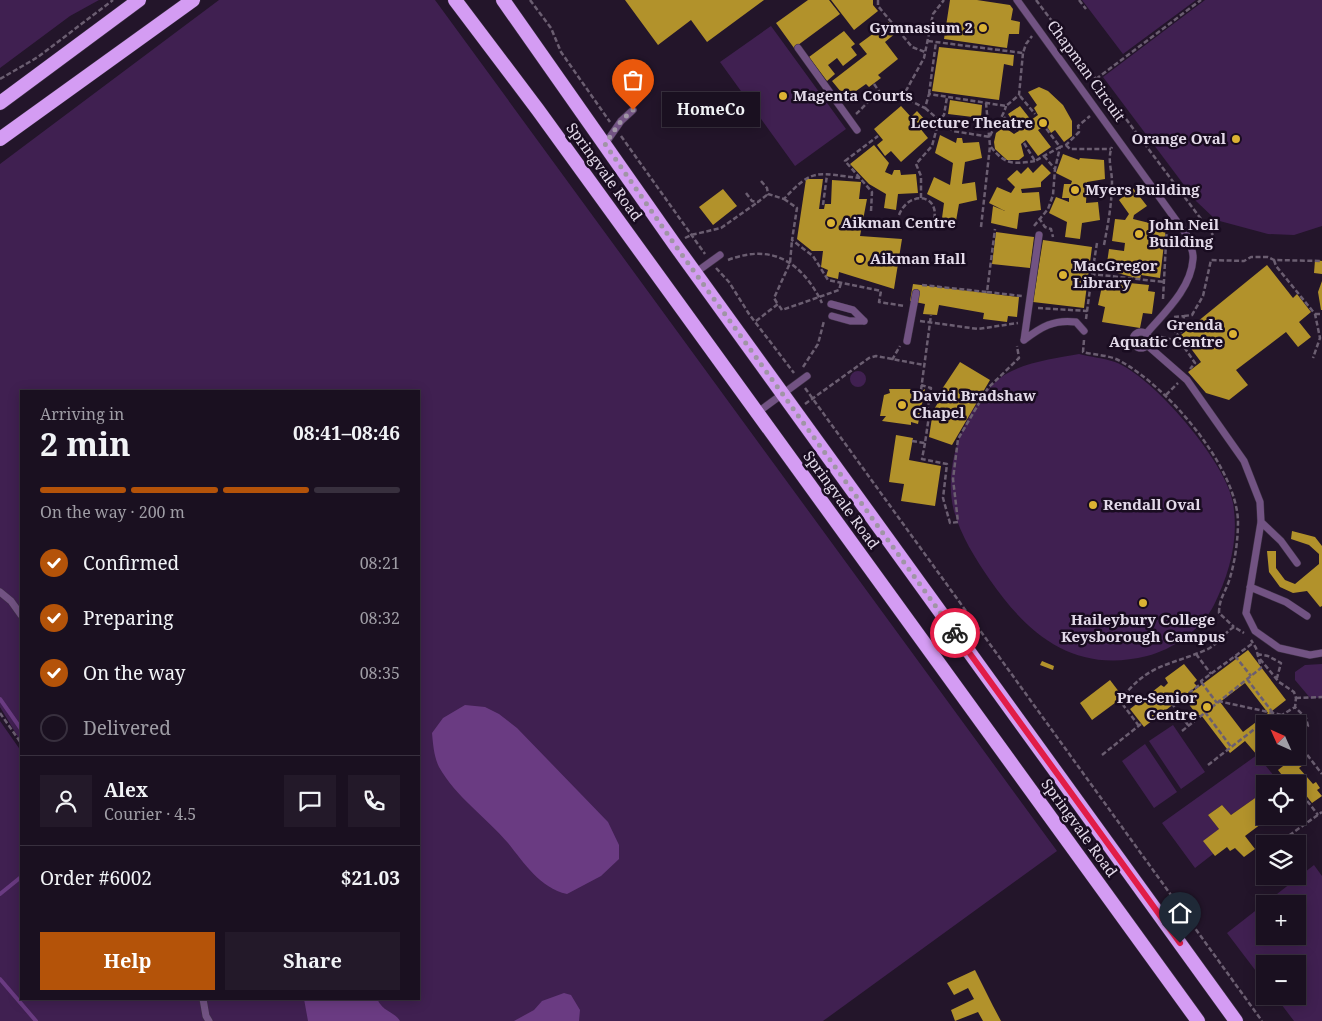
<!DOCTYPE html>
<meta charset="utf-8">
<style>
:root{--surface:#1a1020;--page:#231929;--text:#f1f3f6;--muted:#9f9da5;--line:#38303e;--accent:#b45309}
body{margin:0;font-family:"Noto Serif",serif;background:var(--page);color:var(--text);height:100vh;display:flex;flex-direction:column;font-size:19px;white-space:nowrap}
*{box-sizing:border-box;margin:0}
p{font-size:16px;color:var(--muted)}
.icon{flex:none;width:28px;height:28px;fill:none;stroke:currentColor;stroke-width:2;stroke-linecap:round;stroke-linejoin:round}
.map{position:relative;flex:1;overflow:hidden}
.sheet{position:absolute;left:20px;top:390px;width:400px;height:610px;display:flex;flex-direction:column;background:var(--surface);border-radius:0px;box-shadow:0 2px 12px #0003,0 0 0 1px var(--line)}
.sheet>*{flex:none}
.needle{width:32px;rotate:315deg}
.tools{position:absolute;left:1256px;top:715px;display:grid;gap:10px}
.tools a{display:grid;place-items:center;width:50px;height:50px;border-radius:0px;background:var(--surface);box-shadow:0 2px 12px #0003,0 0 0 1px var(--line);font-size:25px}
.pin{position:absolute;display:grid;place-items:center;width:42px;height:42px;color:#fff;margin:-51px -21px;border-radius:50% 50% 50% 0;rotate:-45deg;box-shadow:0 0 5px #0007}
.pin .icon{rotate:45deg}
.courier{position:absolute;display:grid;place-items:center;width:50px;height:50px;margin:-25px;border:4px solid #e11d48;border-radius:50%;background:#fff;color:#222;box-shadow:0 1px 6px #0007}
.bubble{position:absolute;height:35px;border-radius:0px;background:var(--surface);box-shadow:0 2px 12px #0003,0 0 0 1px var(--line);font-size:16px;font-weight:700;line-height:35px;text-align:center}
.headline em{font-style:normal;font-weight:700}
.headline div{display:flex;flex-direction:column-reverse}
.headline{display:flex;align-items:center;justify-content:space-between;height:85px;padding:0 20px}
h1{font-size:32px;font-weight:700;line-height:38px}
.bar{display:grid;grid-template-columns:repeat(4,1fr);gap:8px 5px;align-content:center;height:60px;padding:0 20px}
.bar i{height:6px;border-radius:4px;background:var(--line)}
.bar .selected{background:var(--accent)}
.bar p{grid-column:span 4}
.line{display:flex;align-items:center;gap:12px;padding:0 20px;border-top:1px solid var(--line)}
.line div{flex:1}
.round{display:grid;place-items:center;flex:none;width:52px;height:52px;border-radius:0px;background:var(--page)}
ol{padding:0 20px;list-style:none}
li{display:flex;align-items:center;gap:15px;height:55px}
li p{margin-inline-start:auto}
li .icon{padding:5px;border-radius:50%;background:var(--accent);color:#fff;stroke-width:4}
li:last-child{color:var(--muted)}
li i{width:28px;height:28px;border:2px solid var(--line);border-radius:50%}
.action{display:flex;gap:10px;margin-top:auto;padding:10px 20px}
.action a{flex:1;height:58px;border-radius:0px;background:var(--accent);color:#fff;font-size:20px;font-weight:700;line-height:58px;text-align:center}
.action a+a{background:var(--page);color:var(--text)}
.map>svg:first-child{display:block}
.green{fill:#402051;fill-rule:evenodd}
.water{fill:#6a3b82}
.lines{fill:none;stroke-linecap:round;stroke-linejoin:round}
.stream{stroke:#6a3b82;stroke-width:4}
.building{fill:#b2922b;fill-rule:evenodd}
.service-casing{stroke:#3e3145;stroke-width:8}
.trunk-casing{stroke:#3e3145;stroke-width:15}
.path{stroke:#6b5e71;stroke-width:2.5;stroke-dasharray:5 2.5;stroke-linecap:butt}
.service{stroke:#725383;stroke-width:7}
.trunk{stroke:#d49cf3;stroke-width:14}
.done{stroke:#a095a6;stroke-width:5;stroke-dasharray:0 9}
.route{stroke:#e11d48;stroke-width:6}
.poi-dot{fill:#dbb233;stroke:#190c20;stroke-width:2}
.labels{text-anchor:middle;stroke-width:5;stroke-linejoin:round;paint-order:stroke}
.poi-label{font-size:15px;font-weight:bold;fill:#e3dae9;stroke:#190c20;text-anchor:start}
.street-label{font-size:15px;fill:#e3dae9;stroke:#190c20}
</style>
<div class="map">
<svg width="1322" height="1021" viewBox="0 0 1322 1021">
<rect width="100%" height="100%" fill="#23152a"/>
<path class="green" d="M0 0H99L70 16 0 68Z
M219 0H435L1057 851 823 1021H0V721L21 751V999H419V391H21V742L0 707V164Z
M1082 0H1196L1123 54Z
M1205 0H1322V226L1294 235 1268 234 1216 220 1196 201 1103 77Z
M771 26 846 129 795 166 720 62Z
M1079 354C1090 357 1104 358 1115 362 1153 376 1227 463 1233 503 1239 539 1230 572 1214 605 1202 629 1172 650 1147 656 1075 674 1028 635 990 580 975 558 961 536 954 511 942 466 965 407 1000 378 1019 363 1056 358 1079 354Z
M850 379a8 8 0 1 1 16 0a8 8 0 1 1-16 0Z
M1322 664V697L1311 699 1295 680V672L1305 665Z
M1173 725 1205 772 1181 789 1149 741Z
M1145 744 1177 792 1154 808 1122 761Z
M1257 755 1278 781 1265 784V791L1231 815 1222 805 1208 815 1219 829 1213 854 1195 868 1162 823Z
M1314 865 1322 876V1021H1294L1275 996H1298V964H1265V983L1227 933ZM1265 904H1298V936H1265Z"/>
<path class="water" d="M465 705 485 707 499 714 517 728 608 822 619 845V859L601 876 567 894C540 888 524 863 508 843 486 817 456 797 439 767 434 757 433 744 432 733L443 718Z
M564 993 571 995 580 1010 579 1021H514L534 1010 542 1001Z
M304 999H377C384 1013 394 1011 400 1021H308Z"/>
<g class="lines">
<path class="stream" d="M0 699 21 729
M0 894 21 877
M0 979 36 1021"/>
</g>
<path class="building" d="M625 0H764L707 42 691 20 658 45Z
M808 0H829L840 14 794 48 776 23Z
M831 0H873V5L878 11 854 30Z
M950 0H977L1010 5 1013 9 1011 20 1020 22 1019 34H1009L1007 48 944 39Z
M889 22 897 32 885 42 898 59 878 75 881 78 869 87 866 84 846 98 832 81 867 54 859 44Z
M844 31 855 44 851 47 857 55 843 66 837 58 828 65 835 74 827 81 809 57Z
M939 47 1014 55 1013 66 1004 64 999 100 932 91Z
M642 80 649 88 636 98 629 89Z
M1039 87 1048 91 1063 105 1072 121V136L1064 142 1055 130 1051 133 1046 125 1038 130 1051 147 1038 156 1026 140 1021 144 1024 156 1019 160H1007L995 149 994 142 996 133 1004 127 1014 134 1019 131 1008 114 1020 106 1031 120 1038 115 1034 108 1037 105 1028 92Z
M950 100 982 105 981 118 948 114Z
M901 106 911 117 917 111 926 121 919 127 928 138 901 162 891 151 885 156 877 145 883 140 874 129Z
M940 135 956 143 957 138H962L963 143 979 142 982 158 965 162 962 184 975 182 977 200 959 204 956 221 942 218 944 203 927 194 934 177 950 185 953 163 935 153Z
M874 145 889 163 885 172 892 175 894 170H900L901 175 916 174 918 193 898 194 896 210 884 208 886 194 869 184 850 164Z
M1063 154 1079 160 1080 158 1104 160 1105 179 1087 182 1086 203 1098 202 1100 220 1082 223 1080 239 1065 237 1067 222 1049 213 1056 197 1069 202V198H1062L1064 184H1071L1072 181 1056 173Z
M1042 164 1051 173 1041 182V187L1021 189 1022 193 1039 192 1041 210 1019 213 1017 229 991 223 993 206 1005 211 989 203 997 187 1011 193 1015 187 1007 179 1017 170 1021 174 1028 167 1033 173Z
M806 179H823L819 209H824L825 204H831L832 180 861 182 859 199H867L860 236 902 239 894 289 839 272 838 279 826 276 828 270 821 267 823 251H812L797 239Z
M1133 188 1147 206 1134 215 1133 219 1166 227 1160 278 1141 275 1140 279 1106 270 1109 249 1124 251 1125 243 1112 241 1115 219 1125 220 1129 214 1119 200Z
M723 189 737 206 713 225 699 207Z
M996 232 1034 237 1030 268 992 264Z
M1043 240 1092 247 1084 308 1033 302Z
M1315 260 1322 261V274L1314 273Z
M1267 265 1293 298 1297 294 1311 312 1299 322 1311 337 1298 347 1286 332 1236 370 1248 385 1229 400 1206 393 1188 372 1201 362 1181 335Z
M1110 281 1149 285 1148 291 1155 292 1152 314 1143 313 1140 328 1102 322 1105 307 1098 305 1102 286H1109Z
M1322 281V310H1321L1318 292Z
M913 284 1019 297 1017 317 1008 316 1007 322 983 319 984 313 939 305 937 315 923 314 925 304 910 301Z
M960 362 990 380 952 445 929 437 933 411 945 391 942 389Z
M889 389H915V395L925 389 918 424 911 422V425L882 421 886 416H880L884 395 890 393Z
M896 435 913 438 909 460 941 466 935 506 901 501 904 484 889 482Z
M1292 531 1315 537 1322 546V606L1320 607 1307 591 1293 593 1280 587 1269 572 1267 551H1276V568L1285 580 1295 584 1319 564V554L1309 545 1291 539Z
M1248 650 1286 700 1272 711 1282 724H1265V748L1257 755 1245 741 1230 753 1201 715H1197L1184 698ZM1245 683 1268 713 1243 732 1220 702Z
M1042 661 1054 666 1053 670 1040 665Z
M1184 664 1197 680 1194 683 1197 686 1144 727 1130 709 1161 685 1164 687 1168 683 1165 678Z
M1110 680 1123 697 1092 720 1080 703Z
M1296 756 1303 765 1299 768 1313 784 1316 782 1320 788 1317 790 1322 796 1312 803 1290 775 1285 779 1278 770Z
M1265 791V816H1281L1273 822 1269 818 1245 836 1255 849 1244 857 1235 848 1230 851 1227 847 1215 856 1203 841 1219 829 1208 815 1222 805 1231 815Z
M975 970 993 1006 1001 1021H983L978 1012 955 1021 951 1010 974 999 968 988 954 995 947 983Z"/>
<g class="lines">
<defs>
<path id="service" d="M1017 0 1186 234C1189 241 1194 251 1193 259 1191 289 1164 313 1146 334
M798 48 857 130
M605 144 621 121 633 110
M695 273 720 255
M831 304 853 310 864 321
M832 316 850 321H864
M1133 340a8 8 0 1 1 16 0a8 8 0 1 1-16 0Z
M1024 340 1039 235
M1024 340C1041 327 1054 319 1076 322L1084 331
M907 341 916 293
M1147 345 1187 380 1244 461 1260 502 1261 522 1246 613 1255 631 1279 648 1310 655 1322 653
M758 412 807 376
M1261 522 1281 541 1297 563
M1250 587 1286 602 1307 616
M0 592 11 601 21 615
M203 999 206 1016 209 1021"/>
<path id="trunk" d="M455 0 538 110 1198 1021
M503 0 675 245 1236 1021
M0 103 139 0
M0 139 193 0"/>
</defs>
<use href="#service" class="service-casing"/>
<use href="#trunk" class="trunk-casing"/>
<path class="path" d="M530 0 551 28 561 52 610 122
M878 0V6L912 47 925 52
M1036 0 1081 59 1074 65
M1079 0 1086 9
M928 41 1023 53 1026 44 1032 36
M1081 59 1213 235
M0 79 38 57 113 0
M1096 79 1201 0
M874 84 881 94
M929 94 936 42
M1020 96 1035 114
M902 98 924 58 933 14 944 0
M925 108 939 120 944 115 947 97
M856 114C862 109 867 102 873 98 888 88 912 102 925 108L929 94 1006 106 1019 95 1023 53
M1004 117 1016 130
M621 136 705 254
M990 136C995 125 1003 118 1006 106
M1024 143 1035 161 1060 147 1045 127
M1066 145 1070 149H1111
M991 147C1005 165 1013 164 1035 161
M1044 156 1055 169 1060 147 1066 145 1079 132 1078 126 1090 116
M761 181 767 188 768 194 784 199C814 166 818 174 860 178
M746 193 752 201 758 202 768 194
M921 198V176L916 164 932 146 939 120 953 131 990 137
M784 199 797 208 792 240 813 256 828 280 881 291 879 302 905 306
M823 205 827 175
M871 211 872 192 845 161 878 136
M899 215C908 191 940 193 934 220
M1039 218 1045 227 1051 229 1053 237
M1034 226 1048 209 1053 195 1055 169
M981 227 990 146 986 103
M685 238 691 235 721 228 758 202
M1097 243 1092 274 1164 282
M1104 245C1108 224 1112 203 1112 182 1112 170 1107 159 1112 147
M728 260C772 243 802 262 822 303
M1274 260 1276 266 1315 314 1320 338 1313 358
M716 268 729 282 749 314 794 373
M922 285 987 292 995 229
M987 292 1022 296
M1163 299 1167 224
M777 303 774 298 790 263 792 240
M1038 308 1087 311
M1315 314H1322
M1184 316 1192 315 1203 296 1211 260 1244 261 1251 257H1268L1274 260 1322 261
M1174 317 1184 316 1183 330 1177 335
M1086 319 1092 274
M756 321 778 304 782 310 839 290 841 283
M920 321 978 329 1018 323
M1170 321 1180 341 1195 363 1190 369
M1161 337 1179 341
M1084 340 1083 352C1094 355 1110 355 1120 361 1167 386 1236 466 1238 521 1238 541 1235 562 1229 581 1225 593 1219 599 1219 613L1234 627
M892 360 900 346
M803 367 818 344 824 321
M805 388 1262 1021
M921 390 931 315
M1166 395 1178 383
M805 404 869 358 876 356 924 365
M912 441 925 443 929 416 927 413 931 388 921 385
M925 443 922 459 947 464 943 498 950 523 958 522 953 479 958 439 988 388 1019 358 1017 346
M1196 654 1211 674
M1257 654 1268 656 1281 663 1277 678
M1235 656 1251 676
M1260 659 1279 682 1294 692 1296 698 1295 707 1306 718 1308 726 1298 737
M1247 679 1273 713
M1202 683 1201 681 1253 643
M1296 698 1322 697
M1218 701 1282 715
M1205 712 1231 747
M0 713 21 743
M1286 724 1282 715 1295 707
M1188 725 1173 705 1202 683 1217 703
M1139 726 1120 701C1147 663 1170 666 1208 649 1219 643 1224 633 1234 627L1244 633
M1182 731 1261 668 1256 648 1251 640
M1298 743 1322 774
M1102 755 1141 724
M1208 765 1274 714
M1289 779 1293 784
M1298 789 1318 815
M1277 844 1322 812
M1261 856 1265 852"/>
<use href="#service" class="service"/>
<use href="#trunk" class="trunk"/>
</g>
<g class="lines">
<path class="done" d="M633 110 621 121 605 144 675 245 955 633"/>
<path class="route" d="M955 633 1180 943"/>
</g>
<g class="poi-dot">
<circle cx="983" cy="28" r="5"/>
<circle cx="783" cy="96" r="5"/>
<circle cx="1043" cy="123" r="5"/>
<circle cx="1236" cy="139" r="5"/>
<circle cx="1075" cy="190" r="5"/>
<circle cx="831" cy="223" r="5"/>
<circle cx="1139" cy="234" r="5"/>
<circle cx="860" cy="259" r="5"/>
<circle cx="1063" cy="275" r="5"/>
<circle cx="1233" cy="334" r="5"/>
<circle cx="902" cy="405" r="5"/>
<circle cx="1093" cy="505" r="5"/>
<circle cx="1143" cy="603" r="5"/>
<circle cx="1207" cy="707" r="5"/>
</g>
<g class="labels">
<g class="poi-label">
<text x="973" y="33" text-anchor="end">Gymnasium 2</text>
<text x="793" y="101">Magenta Courts</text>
<text x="1033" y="128" text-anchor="end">Lecture Theatre</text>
<text x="1226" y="144" text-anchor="end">Orange Oval</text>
<text x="1085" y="195">Myers Building</text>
<text x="841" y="228">Aikman Centre</text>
<text x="1149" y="230">John Neil<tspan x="1149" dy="17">Building</tspan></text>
<text x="870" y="264">Aikman Hall</text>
<text x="1073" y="271">MacGregor<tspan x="1073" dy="17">Library</tspan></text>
<text x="1223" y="330" text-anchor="end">Grenda<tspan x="1223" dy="17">Aquatic Centre</tspan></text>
<text x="912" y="401">David Bradshaw<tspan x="912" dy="17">Chapel</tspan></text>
<text x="1103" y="510">Rendall Oval</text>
<text x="1143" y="625" text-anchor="middle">Haileybury College<tspan x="1143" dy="17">Keysborough Campus</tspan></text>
<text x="1197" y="703" text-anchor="end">Pre-Senior<tspan x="1197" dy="17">Centre</tspan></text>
</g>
<g class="street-label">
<text transform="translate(1086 71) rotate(54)" y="5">Chapman Circuit</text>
<text transform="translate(604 172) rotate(54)" y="5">Springvale Road</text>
<text transform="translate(841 500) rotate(54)" y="5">Springvale Road</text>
<text transform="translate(1079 828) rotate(54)" y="5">Springvale Road</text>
</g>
</g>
</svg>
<div class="tools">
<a><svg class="needle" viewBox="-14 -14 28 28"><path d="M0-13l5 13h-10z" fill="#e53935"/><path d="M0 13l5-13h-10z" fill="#9f9da5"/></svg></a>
<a><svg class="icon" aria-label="locate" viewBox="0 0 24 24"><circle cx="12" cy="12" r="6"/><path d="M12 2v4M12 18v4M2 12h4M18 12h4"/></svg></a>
<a><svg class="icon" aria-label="layers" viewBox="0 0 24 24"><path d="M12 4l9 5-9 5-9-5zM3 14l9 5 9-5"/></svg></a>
<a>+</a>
<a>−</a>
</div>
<div class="pin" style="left:633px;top:110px;background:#ea580c"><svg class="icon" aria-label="bag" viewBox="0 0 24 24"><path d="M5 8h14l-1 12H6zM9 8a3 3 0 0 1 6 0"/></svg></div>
<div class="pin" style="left:1180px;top:943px;background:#1f2937"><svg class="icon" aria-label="home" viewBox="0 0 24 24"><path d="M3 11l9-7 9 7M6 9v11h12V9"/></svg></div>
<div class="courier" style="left:955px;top:633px"><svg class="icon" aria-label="bike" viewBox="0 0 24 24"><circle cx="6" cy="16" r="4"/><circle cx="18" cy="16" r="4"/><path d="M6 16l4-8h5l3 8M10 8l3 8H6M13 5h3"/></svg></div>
<div class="bubble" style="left:662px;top:92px;width:98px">HomeCo</div>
<section class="sheet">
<div class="headline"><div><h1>2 min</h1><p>Arriving in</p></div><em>08:41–08:46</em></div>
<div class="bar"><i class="selected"></i><i class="selected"></i><i class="selected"></i><i></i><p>On the way · 200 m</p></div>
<ol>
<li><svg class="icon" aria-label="check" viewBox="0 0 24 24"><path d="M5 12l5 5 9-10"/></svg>Confirmed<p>08:21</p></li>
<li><svg class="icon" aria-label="check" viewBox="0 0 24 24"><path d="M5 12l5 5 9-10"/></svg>Preparing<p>08:32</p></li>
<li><svg class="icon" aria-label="check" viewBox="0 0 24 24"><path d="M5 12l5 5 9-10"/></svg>On the way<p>08:35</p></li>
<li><i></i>Delivered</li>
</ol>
<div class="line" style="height:90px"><a class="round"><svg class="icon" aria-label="person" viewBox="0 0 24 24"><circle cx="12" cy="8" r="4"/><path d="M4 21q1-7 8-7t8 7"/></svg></a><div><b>Alex</b><p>Courier · 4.5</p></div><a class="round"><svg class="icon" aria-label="chat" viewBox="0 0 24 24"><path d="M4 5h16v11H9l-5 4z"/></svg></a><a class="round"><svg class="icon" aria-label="phone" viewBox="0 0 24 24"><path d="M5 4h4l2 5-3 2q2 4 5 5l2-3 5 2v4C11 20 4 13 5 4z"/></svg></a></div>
<div class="line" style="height:65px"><div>Order #6002</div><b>$21.03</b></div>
<div class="action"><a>Help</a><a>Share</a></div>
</section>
</div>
